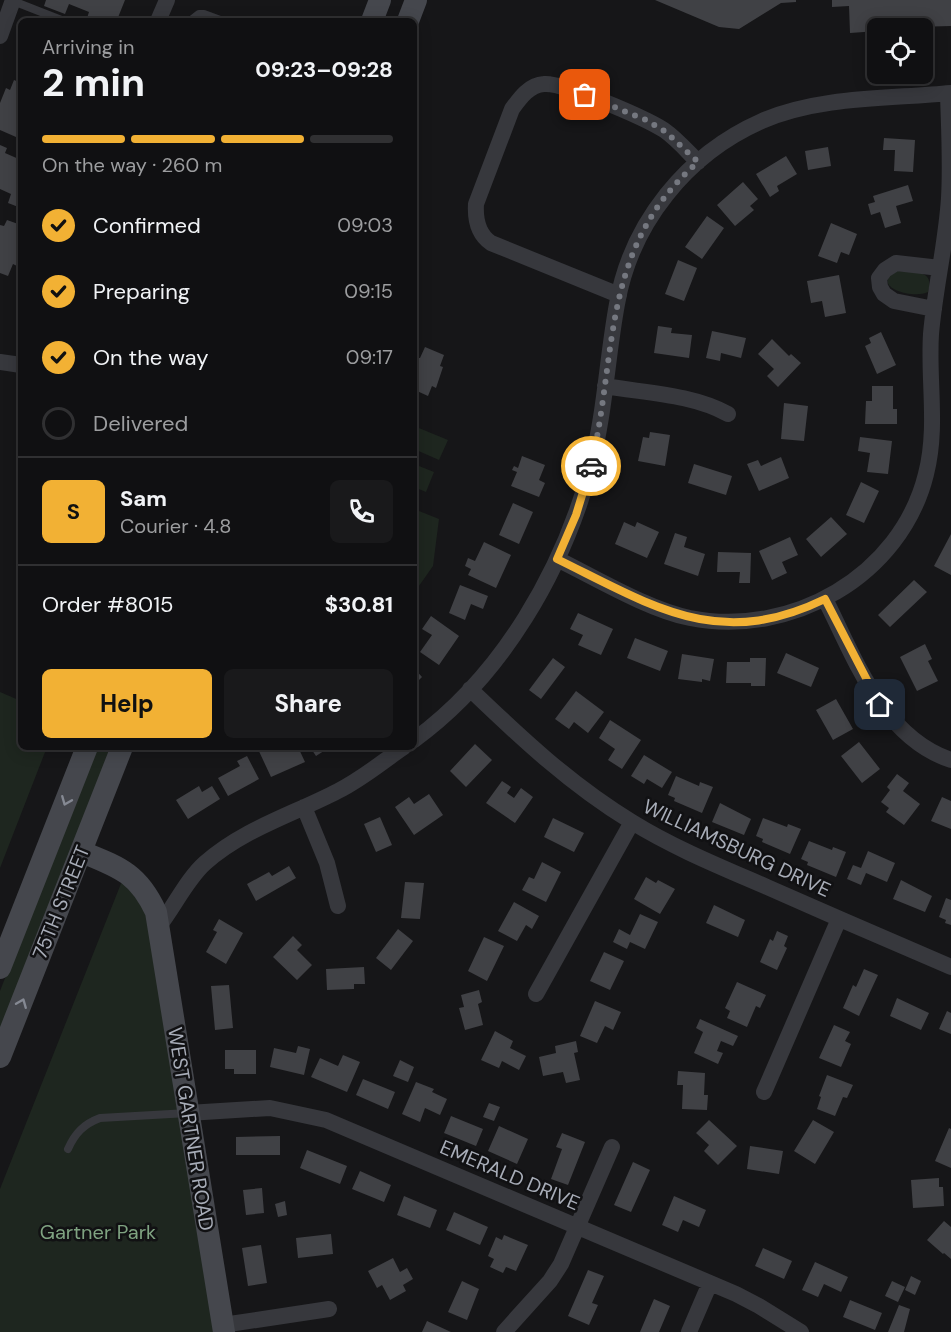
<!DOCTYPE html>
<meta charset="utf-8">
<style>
:root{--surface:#101012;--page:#19191b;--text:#f1f3f6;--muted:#9c9d9f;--line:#303032;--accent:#f2b134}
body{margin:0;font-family:"DM Sans",sans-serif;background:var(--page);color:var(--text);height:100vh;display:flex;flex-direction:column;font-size:22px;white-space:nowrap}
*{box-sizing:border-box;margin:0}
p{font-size:20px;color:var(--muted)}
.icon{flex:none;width:33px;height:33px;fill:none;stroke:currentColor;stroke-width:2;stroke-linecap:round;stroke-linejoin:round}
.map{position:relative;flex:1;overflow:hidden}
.drawer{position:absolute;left:18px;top:18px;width:399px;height:732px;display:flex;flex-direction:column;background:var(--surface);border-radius:9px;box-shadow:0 3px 15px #0003,0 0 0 2px var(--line)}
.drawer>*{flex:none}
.buttons{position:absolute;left:867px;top:18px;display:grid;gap:12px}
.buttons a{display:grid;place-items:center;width:66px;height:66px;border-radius:9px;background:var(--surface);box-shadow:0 3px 15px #0003,0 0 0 2px var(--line);font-size:30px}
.pin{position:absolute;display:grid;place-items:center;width:51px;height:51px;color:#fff;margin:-26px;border-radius:12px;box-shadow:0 3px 9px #0006}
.courier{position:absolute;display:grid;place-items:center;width:60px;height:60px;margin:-30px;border:4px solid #f2b134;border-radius:50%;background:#fff;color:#222;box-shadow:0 2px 8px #0007}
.head em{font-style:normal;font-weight:700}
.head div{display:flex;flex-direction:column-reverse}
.head{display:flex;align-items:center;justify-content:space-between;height:102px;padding:0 24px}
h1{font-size:39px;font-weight:700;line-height:45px}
.bar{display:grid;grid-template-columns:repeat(4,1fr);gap:9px 6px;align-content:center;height:72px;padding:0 24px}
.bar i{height:8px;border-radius:4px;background:var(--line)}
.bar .current{background:var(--accent)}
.bar p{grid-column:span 4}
.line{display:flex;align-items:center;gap:15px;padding:0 24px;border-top:2px solid var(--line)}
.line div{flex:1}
.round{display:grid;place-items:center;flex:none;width:63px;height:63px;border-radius:9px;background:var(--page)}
ol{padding:0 24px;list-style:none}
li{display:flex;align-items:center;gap:18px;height:66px}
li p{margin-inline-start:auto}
li .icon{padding:6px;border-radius:50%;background:var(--accent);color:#111;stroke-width:4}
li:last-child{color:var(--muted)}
li i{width:33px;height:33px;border:3px solid var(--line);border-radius:50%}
.cta{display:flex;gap:12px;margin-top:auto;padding:12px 24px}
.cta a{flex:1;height:69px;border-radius:9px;background:var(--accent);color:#111;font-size:24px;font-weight:700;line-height:69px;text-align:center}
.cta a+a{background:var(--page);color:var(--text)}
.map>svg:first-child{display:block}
.green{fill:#1e261f}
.building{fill:#404145}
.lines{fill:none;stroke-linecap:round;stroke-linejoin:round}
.lane{stroke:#37383d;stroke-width:8}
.street{stroke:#37383d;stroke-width:16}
.secondary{stroke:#45474d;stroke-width:22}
.oneway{stroke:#858993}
.done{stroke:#757880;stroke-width:6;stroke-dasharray:0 10.8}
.route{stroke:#f2b134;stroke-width:8}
.labels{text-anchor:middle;stroke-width:5;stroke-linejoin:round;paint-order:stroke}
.street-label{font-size:20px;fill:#a8adb8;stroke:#111113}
.park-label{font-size:20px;fill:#7fa381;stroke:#111113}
</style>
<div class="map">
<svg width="951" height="1332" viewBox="0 0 951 1332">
<rect width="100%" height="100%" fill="#161618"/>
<path class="green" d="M898 271C915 273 935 269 928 292 911 300 868 285 898 271Z
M414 426 448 440 439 460 414 449Z
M414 464 434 472 426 492 414 487Z
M414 509 439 519 433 566 414 593Z
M0 692 21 701V747H47L0 868Z
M96 747H115L0 1037V991Z
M122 881 146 910 214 1332H0V1189Z"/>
<path class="building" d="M46 0H125L117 20 111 17 109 21H86L89 12 69 4 65 14 44 6Z
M655 0H796V2L781 3 739 29 719 27Z
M832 0H951V26L878 28V31L850 33 849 6 832 7Z
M14 80 21 83V125L16 137 0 130V103L6 88 10 90Z
M884 138 915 140 913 172 894 171 895 150H883Z
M0 145 7 148 5 153 21 160V208L8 203 11 194 0 189Z
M828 147 831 166 808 170 805 151Z
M786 156 797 174 777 186 779 191 770 197 756 174Z
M743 182 758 199 750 206 754 210 735 226 717 205Z
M908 185 913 201 896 206 901 223 885 228 880 212 871 215 868 204 875 202 873 196Z
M707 216 724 228 702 259 685 247Z
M7 220 21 225V263L19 267 13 264 8 276 0 273V225L4 226Z
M831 223 857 234 849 255 841 252 837 263 818 256Z
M678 260 697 268 684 301 665 294Z
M839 275 846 313 825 317 822 301 811 303 807 281Z
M658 326 672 328 671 333 692 335 689 358 654 353Z
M712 331 746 338 741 358 721 353 720 361 706 358Z
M881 332 896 365 877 374 865 346 871 343 869 338Z
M772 339 789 356 791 354 801 363 778 387 767 376 774 369 758 354Z
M425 347 444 355 440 366 443 367 436 388 432 386 428 396 417 391 414 397V363L416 358H420Z
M872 386H893V409H897V424H865L866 401H872Z
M784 403 808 406 804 441 781 439Z
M650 432 670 435 665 466 638 461 643 437 649 438Z
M860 437 892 441 888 474 867 472 870 453 858 451Z
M522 456 545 465 539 480 545 483 539 497 511 486 517 472 512 470 514 466 518 468Z
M781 457 789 478 759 491 747 464 758 460 761 466Z
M694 464 732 476 726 495 688 483Z
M861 482 879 491 864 523 846 515Z
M513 503 533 512 519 544 499 535Z
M831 517 847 534 821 557 806 539Z
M624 522 635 527 637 522 659 532 647 558 615 544Z
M675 533 687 537 684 547 705 554 698 576 664 564Z
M951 534V575L934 566Z
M790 537 798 555 782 562 787 573 772 580 759 551Z
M484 542 511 555 496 588 468 575 471 569 465 566 468 558 475 561Z
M718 552 751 553 750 583H739L740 572H717Z
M914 580 927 592 890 627 878 615Z
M460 585 488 596 483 609 471 604 465 620 449 613Z
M578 613 613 629 601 655 578 645 583 635 570 629Z
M431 616 459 636 439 665 420 652 432 635 422 629Z
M635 638 668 651 660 671 627 658Z
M925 644 932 659 928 661 938 681 917 691 900 657Z
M786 653 819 668 811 687 777 673Z
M682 654 714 659 710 681 702 679V682L678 679Z
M553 658 565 667 541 699 529 690Z
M750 658H766L765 686H751V683H726L727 662H750Z
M414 668 422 677 414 685Z
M576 691 604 712 588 733 574 722 569 729 555 719Z
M836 699 853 729 833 740 816 710Z
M610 720 641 740 622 769 608 760 615 749 599 738Z
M859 742 880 769 862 783 841 756Z
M475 744 492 760 466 787 450 771Z
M257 747H271L272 750 280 747H298L305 762 271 777Z
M310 747H330L316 756Z
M644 755 672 772 662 788 647 779 644 784 631 776Z
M247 756 259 779 228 796 218 778 240 766 237 761Z
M897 774 909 783 903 791 920 804 904 825 886 812 889 808 881 802 890 790 887 787Z
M676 776 699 786 700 782 713 787 702 813 674 801 675 798 668 795Z
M502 781 511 787 507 793 514 798 521 788 533 797 515 823 486 803Z
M199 786 202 792 212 786 220 799 188 819 176 800Z
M429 794 443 815 414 835 395 807 409 797 414 804Z
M942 797 951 801V829L931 821Z
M720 803 751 819 744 835 712 822Z
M380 817 392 845 376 852 364 824Z
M553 818 584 833 574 852 544 837Z
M763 818 787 827 788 824 801 829 790 854 762 842 763 839 756 836Z
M809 841 832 850 833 847 846 852 836 877 807 865 808 862 801 859Z
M868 851 895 863 887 882 866 873 861 885 847 879 853 865 861 868Z
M542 862 561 872 546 902 522 890 529 877 534 879Z
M289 866 296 878 256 901 247 884 269 872 272 876Z
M646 877 656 883 658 880 675 889 660 914 634 899Z
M901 880 932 896 925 912 893 899Z
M405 882 424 883 420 919 401 918Z
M946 898 951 900V925L945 923 946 920 939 917Z
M514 902 539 916 532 929 526 925 517 941 498 931Z
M714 905 745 920 738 937 706 923Z
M640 914 658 922 645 949 630 942 627 949 613 942 619 929 630 935Z
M219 919 243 933 226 964 206 952 217 932 213 930Z
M398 929 413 941 391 970 376 958Z
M777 931 788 936 784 946 787 948 777 970 760 962 770 939 773 941Z
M293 936 302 945 297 950 312 965 297 980 273 957Z
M484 937 504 946 487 981 468 971Z
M604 952 624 961 610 990 590 981Z
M364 967 365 984H354V989L327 990 326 969Z
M864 969 878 975 859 1016 843 1008 853 985 856 987Z
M737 982 766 995 760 1008 756 1006 747 1027 727 1018 730 1011 725 1008Z
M229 985 233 1028 215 1030 211 986Z
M479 990 482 1002 478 1004 483 1025 465 1030 459 1008 464 1007 461 995Z
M897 998 929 1013 921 1030 890 1016Z
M595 1001 621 1012 613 1030 605 1026 597 1043 580 1036Z
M947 1011 951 1013V1034L939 1029Z
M700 1019 738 1036 733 1046 721 1041 717 1051 723 1053 718 1064 694 1053 703 1032 696 1028Z
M834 1025 850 1032 845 1041 851 1044 841 1067 819 1058Z
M495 1031 513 1041 510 1048 526 1056 519 1070 502 1061 499 1068 481 1060Z
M576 1041 578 1052 574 1053 580 1080 566 1083 563 1072 543 1076 539 1057 556 1053 555 1046Z
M298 1046 310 1049 304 1075 270 1067 274 1048 296 1053Z
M225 1050H256V1074H234V1069H225Z
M343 1055 360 1062 347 1092 311 1077 320 1058 338 1066Z
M400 1060 414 1067 408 1082 393 1076Z
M678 1071 705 1073 704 1095H708L707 1110 682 1109 683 1085H677Z
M827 1075 853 1085 847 1098 843 1097 835 1116 817 1109 821 1097 819 1096Z
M363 1079 395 1092 388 1109 356 1095Z
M416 1082 434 1089 432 1092 447 1099 440 1115 425 1108 420 1122 402 1114Z
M489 1103 500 1107 494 1121 483 1117Z
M451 1116 483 1129 476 1146 444 1133Z
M709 1120 737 1146 718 1165 704 1151 709 1145 696 1133Z
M813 1120 834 1132 815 1164 794 1151Z
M499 1126 528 1139 517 1164 488 1151Z
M949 1128 951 1129V1168L935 1161Z
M562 1133 585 1142 568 1185 551 1179 562 1149 556 1147Z
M280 1136V1155H236V1137Z
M750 1146 783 1151 779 1174 747 1169Z
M307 1150 347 1166 340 1184 300 1168Z
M633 1162 650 1170 631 1212 614 1205Z
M360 1171 391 1185 384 1202 352 1189Z
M939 1178V1187H943L944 1206 913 1208 911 1180Z
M262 1188 264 1213 246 1215 243 1190Z
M404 1196 437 1210 430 1228 397 1215Z
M674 1196 706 1210 699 1227 683 1220 678 1232 662 1225Z
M285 1201 287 1215 278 1217 275 1204Z
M454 1212 488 1227 480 1245 446 1230Z
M944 1221 951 1227V1259L944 1253 943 1254 927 1240Z
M331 1234 333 1254 298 1258 296 1238Z
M504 1235 528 1245 516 1271 506 1267 503 1273 490 1267 494 1259 488 1256 496 1237 502 1240Z
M261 1245 267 1283 248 1286 242 1248Z
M763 1248 792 1261 784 1279 755 1266Z
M393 1258 400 1272 407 1268 413 1279 403 1285 406 1291 390 1300 382 1285 377 1288 368 1271Z
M815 1262 848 1277 841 1292 824 1284 818 1297 802 1290Z
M588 1270 604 1276 592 1303 598 1305 589 1325 568 1316Z
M911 1276 921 1281 915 1295 905 1290Z
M462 1281 479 1289 467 1320 448 1312Z
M892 1281 905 1287 898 1302 885 1296Z
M654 1299 670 1306 659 1332H640Z
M850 1300 882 1313 875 1330 843 1317Z
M899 1305 910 1309 904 1332H888Z
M427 1321 451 1332H422Z"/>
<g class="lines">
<path class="lane" d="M13 1 64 21
M190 21 199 14H204L223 21
M68 1149C75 1133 84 1124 100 1118L188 1113"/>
<path class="street" d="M158 21 167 0
M0 36 13 0
M619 295 491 243C478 234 475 220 476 204L512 109C520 98 529 85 544 84 563 82 645 118 664 130 677 139 687 151 698 162
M934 309 894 301 884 294 880 287 879 278 885 270 896 263 940 268
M0 362 21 365
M605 386C645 393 692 394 728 414
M557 559C596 578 649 610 690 618 791 638 901 576 926 474 938 427 928 381 931 334 935 288 946 244 949 198 951 163 949 129 948 94
M825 599C855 658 882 737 951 760
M470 689C521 738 571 785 632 822 674 848 721 867 767 887 828 914 890 941 951 967
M414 740C503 675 563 570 591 466 605 413 607 358 617 304 631 223 687 154 762 121 820 96 889 99 951 93
M304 807 327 863 338 906
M159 926C174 907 187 879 205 863 243 829 294 814 338 791 362 779 382 762 404 747
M536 994 632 822
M764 1092 839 919
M188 1113 270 1108 326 1120 736 1294 759 1306 801 1332
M223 1325 329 1309
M504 1332 550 1281 561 1264 612 1147
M689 1332 710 1283"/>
<path class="secondary" d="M372 21 380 0
M408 21 416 0
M82 852C119 867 138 873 156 912L224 1332
M0 968 87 747
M0 1057 122 747"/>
</g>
<defs><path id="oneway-chevron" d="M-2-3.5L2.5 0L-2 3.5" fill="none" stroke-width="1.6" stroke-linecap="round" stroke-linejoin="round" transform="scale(1.5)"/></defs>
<g class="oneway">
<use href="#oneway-chevron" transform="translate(66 801) rotate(112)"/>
<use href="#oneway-chevron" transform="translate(22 1003) rotate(-68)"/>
</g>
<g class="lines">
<path class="done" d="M585 95 646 120 666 132 698 162C600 248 618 352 591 466"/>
<path class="route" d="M591 466 576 515 557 559C653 606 718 651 825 599L880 705"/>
</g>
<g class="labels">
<g class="street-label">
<text transform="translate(737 848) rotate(25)" y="7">WILLIAMSBURG DRIVE</text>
<text transform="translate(61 902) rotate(-68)" y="7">75TH STREET</text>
<text transform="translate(191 1129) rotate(81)" y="7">WEST GARTNER ROAD</text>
<text transform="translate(510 1175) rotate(23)" y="7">EMERALD DRIVE</text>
</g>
<g class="park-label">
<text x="98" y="1239">Gartner Park</text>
</g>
</g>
</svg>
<div class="buttons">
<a><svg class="icon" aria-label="locate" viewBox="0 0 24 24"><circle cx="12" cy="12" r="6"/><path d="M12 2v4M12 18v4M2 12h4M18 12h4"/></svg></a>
</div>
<div class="pin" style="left:585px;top:95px;background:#ea580c"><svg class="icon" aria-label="bag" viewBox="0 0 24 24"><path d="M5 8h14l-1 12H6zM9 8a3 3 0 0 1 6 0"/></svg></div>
<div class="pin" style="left:880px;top:705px;background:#1f2937"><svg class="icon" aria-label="home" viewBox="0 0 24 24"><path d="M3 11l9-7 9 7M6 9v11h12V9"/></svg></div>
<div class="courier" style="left:591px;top:466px"><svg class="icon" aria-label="car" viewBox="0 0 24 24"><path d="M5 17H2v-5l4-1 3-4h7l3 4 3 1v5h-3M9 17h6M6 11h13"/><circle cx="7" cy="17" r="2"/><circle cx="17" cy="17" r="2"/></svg></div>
<section class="drawer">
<div class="head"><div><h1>2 min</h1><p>Arriving in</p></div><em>09:23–09:28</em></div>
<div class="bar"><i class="current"></i><i class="current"></i><i class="current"></i><i></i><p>On the way · 260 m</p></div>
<ol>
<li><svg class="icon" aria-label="check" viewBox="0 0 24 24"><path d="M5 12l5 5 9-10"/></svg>Confirmed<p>09:03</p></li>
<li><svg class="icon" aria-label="check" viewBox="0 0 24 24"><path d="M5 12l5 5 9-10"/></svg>Preparing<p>09:15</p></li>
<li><svg class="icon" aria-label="check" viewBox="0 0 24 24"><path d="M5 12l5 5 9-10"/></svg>On the way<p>09:17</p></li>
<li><i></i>Delivered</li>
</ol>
<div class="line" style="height:108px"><b class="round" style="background:var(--accent);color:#111">S</b><div><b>Sam</b><p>Courier · 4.8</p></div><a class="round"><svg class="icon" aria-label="phone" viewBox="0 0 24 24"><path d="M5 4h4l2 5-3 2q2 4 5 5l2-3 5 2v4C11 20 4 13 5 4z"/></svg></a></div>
<div class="line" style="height:78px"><div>Order #8015</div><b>$30.81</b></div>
<div class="cta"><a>Help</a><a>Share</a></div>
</section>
</div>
